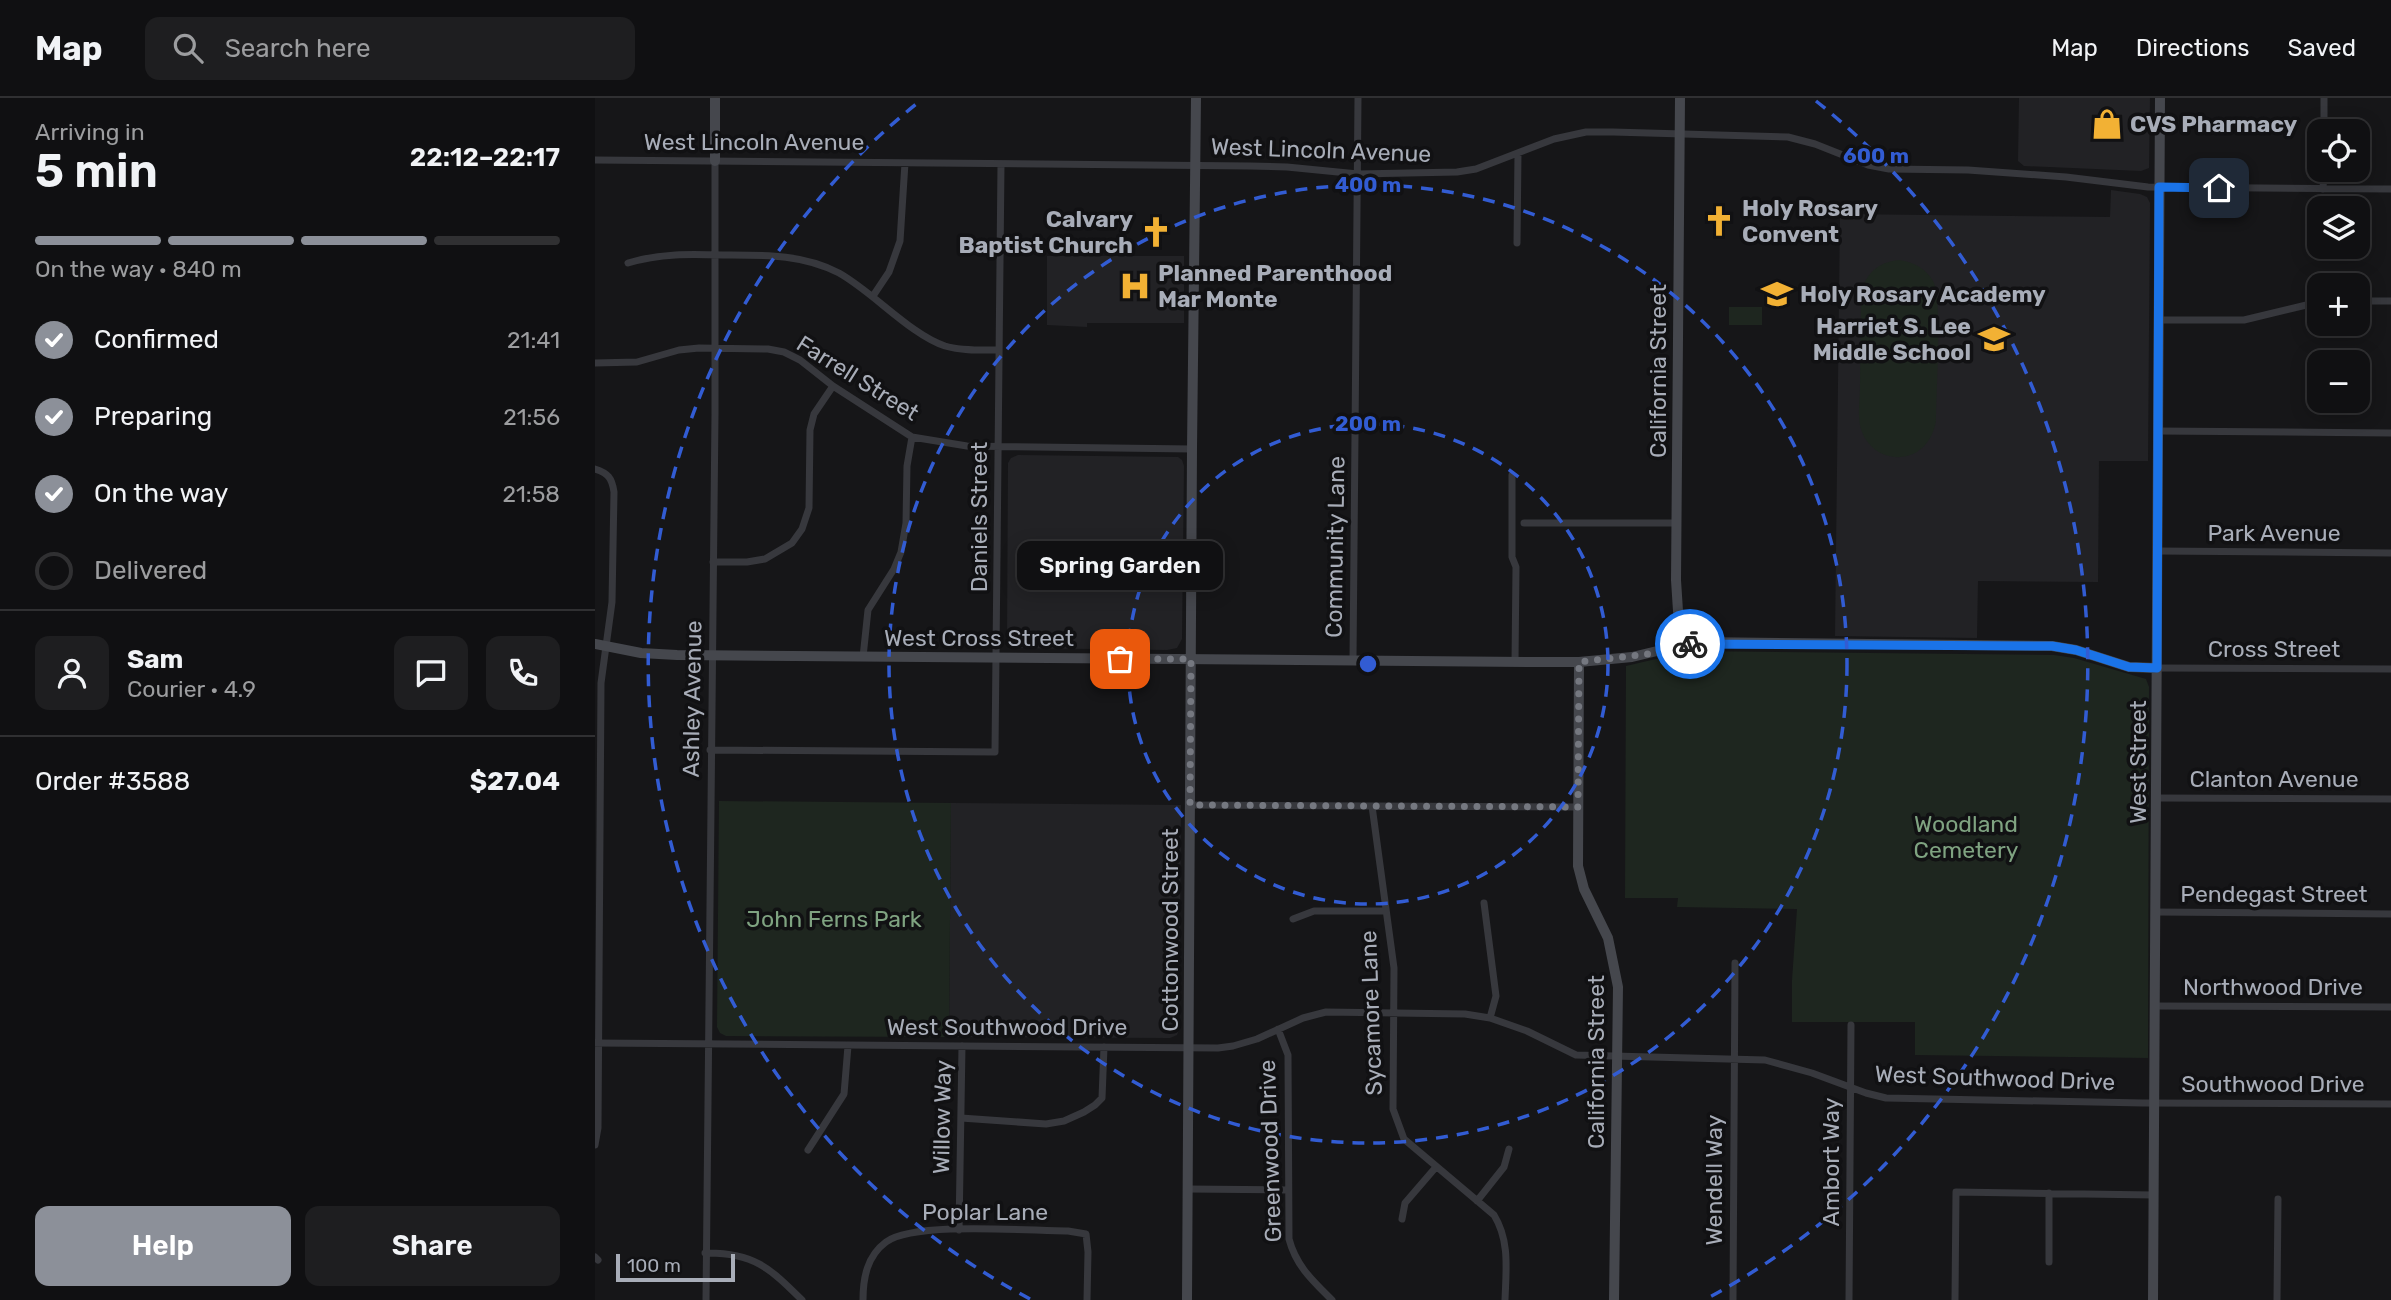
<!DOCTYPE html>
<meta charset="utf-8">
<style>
:root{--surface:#101012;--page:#1e1e20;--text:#f1f3f6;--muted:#9c9d9f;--line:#303032;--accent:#8c9099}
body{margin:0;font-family:Rubik,sans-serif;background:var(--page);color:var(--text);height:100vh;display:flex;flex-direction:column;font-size:26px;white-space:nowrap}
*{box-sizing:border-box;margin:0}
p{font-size:23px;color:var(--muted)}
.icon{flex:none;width:38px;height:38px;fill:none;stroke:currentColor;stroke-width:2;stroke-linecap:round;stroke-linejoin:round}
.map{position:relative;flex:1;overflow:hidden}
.side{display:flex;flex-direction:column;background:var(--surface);width:595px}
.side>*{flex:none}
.controls{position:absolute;left:1712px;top:21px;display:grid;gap:14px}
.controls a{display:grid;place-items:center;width:63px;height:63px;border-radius:14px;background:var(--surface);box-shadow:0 4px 18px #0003,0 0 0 2px var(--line);font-size:35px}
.scale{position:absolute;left:21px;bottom:18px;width:119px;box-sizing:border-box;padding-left:7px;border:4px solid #a8adb8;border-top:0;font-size:19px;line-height:24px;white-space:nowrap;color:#a8adb8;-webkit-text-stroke:5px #111113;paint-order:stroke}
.pin{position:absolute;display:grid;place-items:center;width:60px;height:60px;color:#fff;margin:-30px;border-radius:14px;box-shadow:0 4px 10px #0006}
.courier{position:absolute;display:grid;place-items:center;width:70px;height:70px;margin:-35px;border:5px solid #1a73e8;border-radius:50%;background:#fff;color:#222;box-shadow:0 2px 9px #0007}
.bubble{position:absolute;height:49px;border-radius:14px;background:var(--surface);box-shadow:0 4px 18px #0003,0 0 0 2px var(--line);font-size:23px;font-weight:600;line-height:49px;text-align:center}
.headline em{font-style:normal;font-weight:600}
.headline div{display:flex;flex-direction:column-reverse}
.headline{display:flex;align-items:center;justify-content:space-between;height:119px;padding:0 35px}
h1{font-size:46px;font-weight:600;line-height:52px}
.bar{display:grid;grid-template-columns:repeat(4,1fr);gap:10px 7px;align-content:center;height:84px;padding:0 35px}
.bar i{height:9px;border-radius:5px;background:var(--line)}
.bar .selected{background:var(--accent)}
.bar p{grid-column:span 4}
.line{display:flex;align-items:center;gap:18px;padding:0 35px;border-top:2px solid var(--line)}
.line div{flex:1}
.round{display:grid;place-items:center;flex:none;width:74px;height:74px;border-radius:14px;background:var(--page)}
ol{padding:0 35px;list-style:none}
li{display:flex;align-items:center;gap:21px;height:77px}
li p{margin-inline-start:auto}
li .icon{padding:7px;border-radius:50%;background:var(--accent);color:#fff;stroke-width:4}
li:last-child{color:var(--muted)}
li i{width:38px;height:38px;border:4px solid var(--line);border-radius:50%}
.cta{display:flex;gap:14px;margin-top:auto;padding:14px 35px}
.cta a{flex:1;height:80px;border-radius:14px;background:var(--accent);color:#fff;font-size:28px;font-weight:600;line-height:80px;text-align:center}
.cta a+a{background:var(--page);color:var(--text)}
header{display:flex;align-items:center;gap:42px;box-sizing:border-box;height:98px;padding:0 35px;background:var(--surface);border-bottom:2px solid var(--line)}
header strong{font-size:33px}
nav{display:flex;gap:38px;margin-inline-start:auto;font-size:24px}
.search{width:490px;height:63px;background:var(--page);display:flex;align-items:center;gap:18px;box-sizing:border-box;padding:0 24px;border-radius:14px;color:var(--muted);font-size:26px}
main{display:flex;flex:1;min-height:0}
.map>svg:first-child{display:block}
.built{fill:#222225}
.green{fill:#1e261f}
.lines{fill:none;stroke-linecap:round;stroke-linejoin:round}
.street{stroke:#37383d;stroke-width:7}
.secondary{stroke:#45474d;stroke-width:10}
.done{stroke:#757880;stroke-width:7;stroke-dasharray:0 12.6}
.route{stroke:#1a73e8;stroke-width:9}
.ring{fill:none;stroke:#325cd3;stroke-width:3.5;stroke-dasharray:12 9}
.labels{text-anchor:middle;stroke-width:7;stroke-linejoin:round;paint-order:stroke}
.poi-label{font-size:23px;font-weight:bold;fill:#a8adb8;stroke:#111113;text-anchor:start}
.street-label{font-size:23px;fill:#a8adb8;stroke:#111113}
.park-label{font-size:23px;fill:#7fa381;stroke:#111113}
.centre{fill:#325cd3;stroke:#111113;stroke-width:3.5}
.ring-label{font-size:21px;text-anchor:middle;font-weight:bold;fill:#325cd3;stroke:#111113;stroke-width:7;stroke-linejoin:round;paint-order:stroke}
</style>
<header>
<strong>Map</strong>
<div class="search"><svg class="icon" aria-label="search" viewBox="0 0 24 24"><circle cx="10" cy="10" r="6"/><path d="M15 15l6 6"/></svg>Search here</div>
<nav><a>Map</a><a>Directions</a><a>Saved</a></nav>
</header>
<main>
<section class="side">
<div class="headline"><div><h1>5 min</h1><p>Arriving in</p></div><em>22:12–22:17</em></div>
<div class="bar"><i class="selected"></i><i class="selected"></i><i class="selected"></i><i></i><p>On the way · 840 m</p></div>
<ol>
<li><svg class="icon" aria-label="check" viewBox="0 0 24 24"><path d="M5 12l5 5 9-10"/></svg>Confirmed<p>21:41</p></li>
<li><svg class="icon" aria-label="check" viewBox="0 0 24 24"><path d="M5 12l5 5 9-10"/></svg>Preparing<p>21:56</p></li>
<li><svg class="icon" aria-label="check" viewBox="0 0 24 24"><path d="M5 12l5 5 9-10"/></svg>On the way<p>21:58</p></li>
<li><i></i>Delivered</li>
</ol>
<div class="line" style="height:126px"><a class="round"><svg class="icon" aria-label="person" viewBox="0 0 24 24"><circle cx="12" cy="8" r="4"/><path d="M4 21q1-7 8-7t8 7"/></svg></a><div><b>Sam</b><p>Courier · 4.9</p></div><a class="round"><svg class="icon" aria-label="chat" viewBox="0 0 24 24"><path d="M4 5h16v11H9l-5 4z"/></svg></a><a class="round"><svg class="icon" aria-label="phone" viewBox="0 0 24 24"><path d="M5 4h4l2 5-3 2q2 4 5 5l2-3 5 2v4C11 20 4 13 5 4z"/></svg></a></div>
<div class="line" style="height:91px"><div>Order #3588</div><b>$27.04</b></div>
<div class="cta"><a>Help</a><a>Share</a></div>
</section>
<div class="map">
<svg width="1796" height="1202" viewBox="0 0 1796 1202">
<rect width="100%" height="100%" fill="#161618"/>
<path class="built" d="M1424 0H1555L1554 70 1546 73 1429 68 1423 63Z
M1516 92 1545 96 1552 99 1555 105 1553 363H1504L1503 484 1383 483 1382 540 1240 538 1245 116 1515 119Z
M452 158H589V225H492V229L452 227Z
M423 357 583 359 587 362 589 368 587 541 582 550 572 552 421 550 415 548 412 543 413 365 416 360Z
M356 705 586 707 584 932 582 937 575 940 354 939Z"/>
<path class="green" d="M1304 162C1319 164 1332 171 1339 185 1347 203 1341 297 1341 323 1338 339 1329 354 1312 358 1292 363 1272 351 1266 331 1262 318 1265 301 1265 288 1265 257 1266 226 1266 196 1270 176 1283 164 1304 162Z
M1134 209H1167V227H1134Z
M1095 553 1459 557 1479 560 1551 581 1554 589 1553 960 1320 957V924H1197V882L1202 811 1082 809 1083 800H1030L1031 568Z
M124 703 356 705 354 939 131 938 125 935 122 929Z"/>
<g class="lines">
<path class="street" d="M1729 33V0
M0 62 655 68 692 69 763 76 862 74 881 71 959 41 991 34H1018L1193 39 1220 46 1273 67 1294 71 1373 72 1471 79 1553 89 1796 91
M1728 91 1729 72
M922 145 923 55
M33 165C65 155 96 156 129 157 169 157 208 156 244 175 278 194 316 237 350 248 367 253 387 252 404 252
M278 198 294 174 305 143 310 65
M1762 203H1796
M1564 222H1649L1724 204
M0 265 42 264 84 252 104 250 173 251 189 254 205 262 238 288 317 339 372 348 597 351
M1562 333 1796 335
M0 371C13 375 17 380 19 394L17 504 6 585 3 1030 0 1047
M917 377V459L921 469 920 564
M929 425H1082
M1562 453 1796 455
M118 464H152L170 461 197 445 207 431 214 410 215 332 219 316 238 288
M268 559 273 512 299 471 306 454 311 425 312 368 317 339
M758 562 763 0
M1562 570 1796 571
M115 652 400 654 406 66
M1562 700 1796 701
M595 707 983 709
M777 708 799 870 798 1011 809 1041 899 1117C915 1143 911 1172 910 1202
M889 805 901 898 895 920
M1561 814 1796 816
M698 821 719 813H791
M1561 908 1796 909
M683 931 693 957 694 1141C701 1168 718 1183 737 1202
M0 945 623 950 638 948 662 941 708 920 731 914 870 916 895 920 932 933 981 957 1170 962 1217 975 1271 995 1291 1000 1548 1005 1796 1006
M366 1020 451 1026 469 1023 489 1014 500 1007 507 1000 509 949
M213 1052 249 996 253 948
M593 1091 693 1092
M882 1103 909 1069 914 1051
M807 1121 810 1105 841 1069
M364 1132 367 948
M110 1155C158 1154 175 1170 207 1202
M0 1159 3 1162
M1454 1164V1095
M111 1202 120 316V63
M268 1202C268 1180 272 1158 291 1144 320 1123 434 1133 473 1133L491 1136 493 1154 492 1202
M1138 1202 1140 865
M1254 1202 1256 927
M1360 1202 1361 1094 1559 1097
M1682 1202 1683 1101"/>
<path class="secondary" d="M1085 0 1081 482 1083 513 1089 546
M120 63V0
M0 546 46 555 82 557 940 564H984L1037 559 1100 544 1457 548 1481 552 1534 569 1562 570
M984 564 983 768 989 791 1013 840 1023 889 1019 1202
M592 1202 597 351 601 0
M1558 1202 1565 0"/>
</g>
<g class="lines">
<path class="done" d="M525 561H596L595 707 983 709 984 564 1053 556 1095 546"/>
<path class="route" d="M1095 546 1457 548 1481 552 1534 569 1562 570 1564 89 1624 90"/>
</g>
<g class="ring">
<circle cx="773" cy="566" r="240"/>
<circle cx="773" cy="566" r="479"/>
<path d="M435 1201A719 719 0 0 1 325 3M1221 3A719 719 0 0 1 1111 1201"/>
</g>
<defs>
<symbol id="shop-bare" viewBox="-9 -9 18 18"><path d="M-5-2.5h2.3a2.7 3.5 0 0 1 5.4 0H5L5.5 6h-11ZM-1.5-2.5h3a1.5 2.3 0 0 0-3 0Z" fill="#f2b134" stroke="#111113" stroke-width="2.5" paint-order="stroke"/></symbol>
<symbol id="church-bare" viewBox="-9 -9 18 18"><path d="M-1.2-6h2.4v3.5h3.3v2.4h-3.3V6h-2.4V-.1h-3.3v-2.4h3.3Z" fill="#f2b134" stroke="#111113" stroke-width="2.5" paint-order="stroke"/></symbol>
<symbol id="hospital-bare" viewBox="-9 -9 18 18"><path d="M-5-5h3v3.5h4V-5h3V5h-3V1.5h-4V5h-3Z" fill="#f2b134" stroke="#111113" stroke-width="2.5" paint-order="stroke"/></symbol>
<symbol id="school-bare" viewBox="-9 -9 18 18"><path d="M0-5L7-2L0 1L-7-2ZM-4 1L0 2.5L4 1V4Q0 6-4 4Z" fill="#f2b134" stroke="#111113" stroke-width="2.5" paint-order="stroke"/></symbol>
</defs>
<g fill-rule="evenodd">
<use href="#shop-bare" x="1490" y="4" width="44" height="44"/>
<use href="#church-bare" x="1102" y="101" width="44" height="44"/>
<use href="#church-bare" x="539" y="112" width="44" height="44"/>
<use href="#hospital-bare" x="518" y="166" width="44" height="44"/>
<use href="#school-bare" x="1160" y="174" width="44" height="44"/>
<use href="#school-bare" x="1377" y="219" width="44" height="44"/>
</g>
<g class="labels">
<g class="poi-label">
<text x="1535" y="34">CVS Pharmacy</text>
<text x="1147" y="118">Holy Rosary<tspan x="1147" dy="26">Convent</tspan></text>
<text x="538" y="129" text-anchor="end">Calvary<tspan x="538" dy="26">Baptist Church</tspan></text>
<text x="563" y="183">Planned Parenthood<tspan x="563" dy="26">Mar Monte</tspan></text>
<text x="1205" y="204">Holy Rosary Academy</text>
<text x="1376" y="236" text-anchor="end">Harriet S. Lee<tspan x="1376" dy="26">Middle School</tspan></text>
</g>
<g class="street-label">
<text x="159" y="52">West Lincoln Avenue</text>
<text transform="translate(726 52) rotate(2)" y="8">West Lincoln Avenue</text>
<text transform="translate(1063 273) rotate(-90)" y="8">California Street</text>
<text transform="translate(263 280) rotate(32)" y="8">Farrell Street</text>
<text transform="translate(384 419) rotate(-90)" y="8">Daniels Street</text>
<text x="1679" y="443">Park Avenue</text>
<text transform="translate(740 449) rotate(-89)" y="8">Community Lane</text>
<text x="384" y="548">West Cross Street</text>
<text x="1679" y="559">Cross Street</text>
<text transform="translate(97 601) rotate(-89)" y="8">Ashley Avenue</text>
<text transform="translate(1543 664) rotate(-90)" y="8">West Street</text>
<text x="1679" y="689">Clanton Avenue</text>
<text x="1679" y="804">Pendegast Street</text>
<text transform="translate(575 832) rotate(-90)" y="8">Cottonwood Street</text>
<text x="1678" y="897">Northwood Drive</text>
<text transform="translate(776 915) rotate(-92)" y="8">Sycamore Lane</text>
<text x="412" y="937">West Southwood Drive</text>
<text transform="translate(1001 964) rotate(-90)" y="8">California Street</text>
<text transform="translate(1400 980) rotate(2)" y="8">West Southwood Drive</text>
<text x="1678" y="994">Southwood Drive</text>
<text transform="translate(347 1019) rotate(-89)" y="8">Willow Way</text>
<text transform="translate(675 1053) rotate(-92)" y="8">Greenwood Drive</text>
<text transform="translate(1236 1064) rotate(-90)" y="8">Ambort Way</text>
<text transform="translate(1119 1082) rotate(-90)" y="8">Wendell Way</text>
<text x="390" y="1122">Poplar Lane</text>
</g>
<g class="park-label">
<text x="1371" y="734">Woodland<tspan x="1371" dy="26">Cemetery</tspan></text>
<text x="239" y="829">John Ferns Park</text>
</g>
</g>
<circle cx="773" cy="566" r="10" class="centre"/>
<g class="ring-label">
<text x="1281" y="65">600 m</text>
<text x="773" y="94">400 m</text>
<text x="773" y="333">200 m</text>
</g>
</svg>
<div class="controls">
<a><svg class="icon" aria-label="locate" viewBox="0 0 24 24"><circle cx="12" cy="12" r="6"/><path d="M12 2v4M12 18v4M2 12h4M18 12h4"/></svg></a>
<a><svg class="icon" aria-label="layers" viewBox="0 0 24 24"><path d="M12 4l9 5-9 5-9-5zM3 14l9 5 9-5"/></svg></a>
<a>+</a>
<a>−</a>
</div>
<div class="scale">100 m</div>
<div class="pin" style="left:525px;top:561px;background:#ea580c"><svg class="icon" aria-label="bag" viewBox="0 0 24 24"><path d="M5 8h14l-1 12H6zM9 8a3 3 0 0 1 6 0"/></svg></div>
<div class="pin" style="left:1624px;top:90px;background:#1f2937"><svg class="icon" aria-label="home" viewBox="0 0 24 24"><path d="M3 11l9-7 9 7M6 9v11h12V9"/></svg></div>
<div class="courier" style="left:1095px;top:546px"><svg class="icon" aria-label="bike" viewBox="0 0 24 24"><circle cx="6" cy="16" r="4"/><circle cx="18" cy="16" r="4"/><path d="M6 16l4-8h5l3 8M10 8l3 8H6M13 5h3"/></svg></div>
<div class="bubble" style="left:422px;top:443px;width:206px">Spring Garden</div>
</div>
</main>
